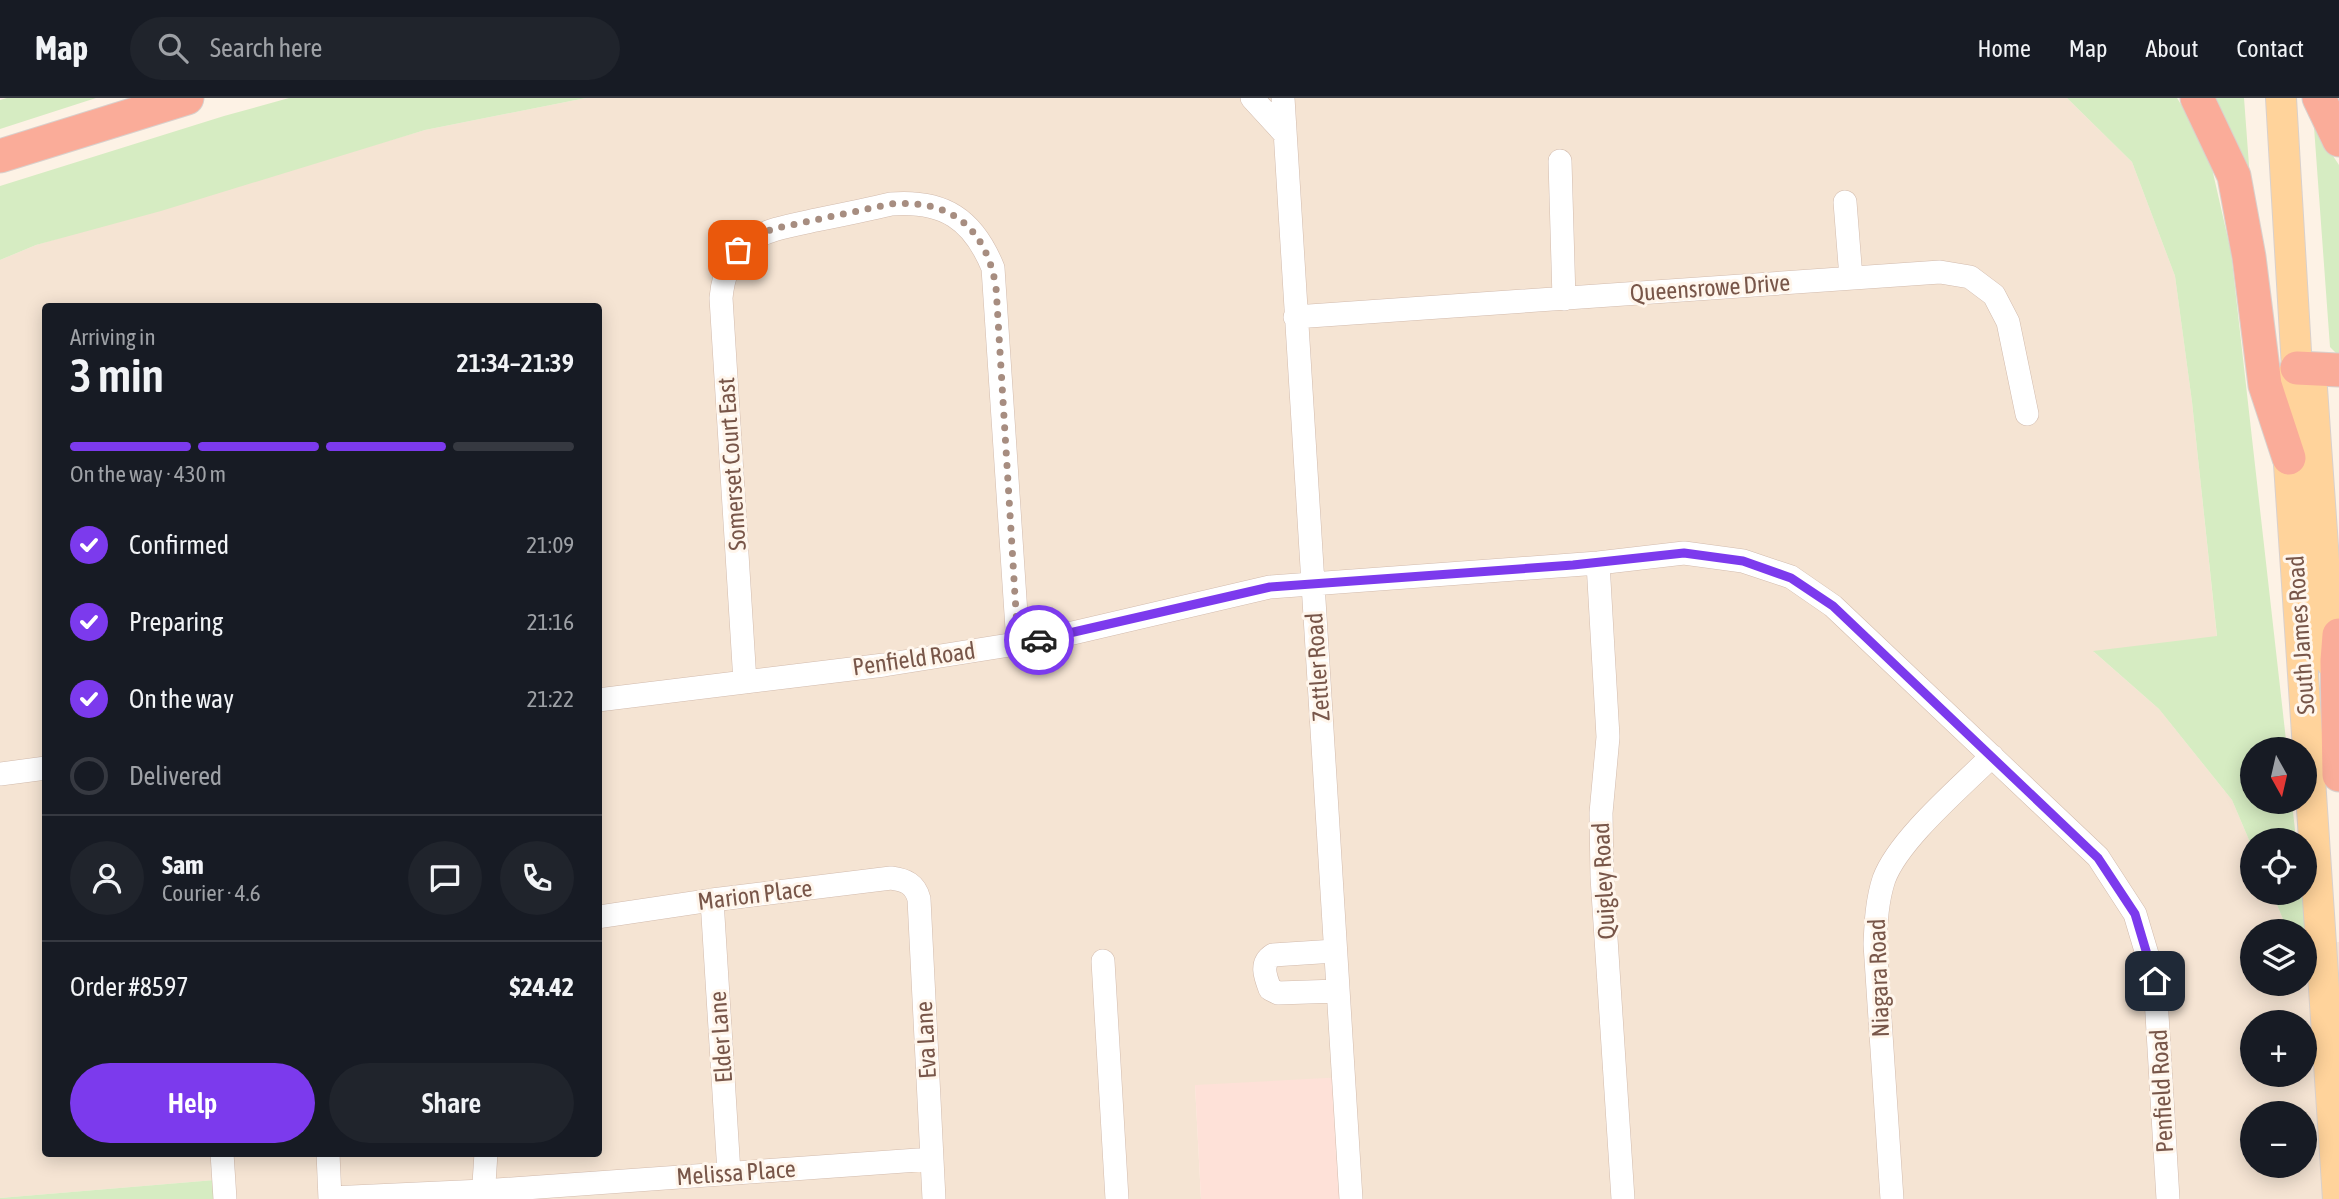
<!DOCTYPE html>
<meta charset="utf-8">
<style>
:root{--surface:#171b24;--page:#20242c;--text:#f1f3f6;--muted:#9ea1a6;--line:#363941;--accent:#7c3aed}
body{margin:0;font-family:"Asap Condensed",sans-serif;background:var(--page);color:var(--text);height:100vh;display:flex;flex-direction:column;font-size:26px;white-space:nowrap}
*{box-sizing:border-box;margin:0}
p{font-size:23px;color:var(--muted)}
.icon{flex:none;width:38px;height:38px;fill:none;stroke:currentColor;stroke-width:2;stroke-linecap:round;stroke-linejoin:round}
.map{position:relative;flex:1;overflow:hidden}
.sheet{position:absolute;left:42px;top:205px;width:560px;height:854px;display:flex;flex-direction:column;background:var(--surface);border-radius:7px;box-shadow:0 4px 18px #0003}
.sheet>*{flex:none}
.needle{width:46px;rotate:172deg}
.controls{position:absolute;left:2240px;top:639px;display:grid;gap:14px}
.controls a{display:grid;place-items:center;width:77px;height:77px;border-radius:50%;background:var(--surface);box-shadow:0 4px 18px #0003;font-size:35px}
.pin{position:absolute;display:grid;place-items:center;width:60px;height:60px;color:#fff;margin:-30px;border-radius:14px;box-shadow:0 4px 10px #0006}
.courier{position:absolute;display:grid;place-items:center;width:70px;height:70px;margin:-35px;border:5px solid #7c3aed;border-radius:50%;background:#fff;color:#222;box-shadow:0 2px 9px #0007}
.overview em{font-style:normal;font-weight:600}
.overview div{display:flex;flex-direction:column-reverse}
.overview{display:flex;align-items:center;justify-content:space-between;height:119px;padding:0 28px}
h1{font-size:46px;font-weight:600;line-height:52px}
.bar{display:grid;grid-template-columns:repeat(4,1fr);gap:10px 7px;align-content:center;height:84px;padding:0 28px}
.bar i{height:9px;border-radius:5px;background:var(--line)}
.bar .active{background:var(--accent)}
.bar p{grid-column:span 4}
.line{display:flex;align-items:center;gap:18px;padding:0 28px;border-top:2px solid var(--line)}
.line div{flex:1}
.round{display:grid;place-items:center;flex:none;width:74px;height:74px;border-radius:37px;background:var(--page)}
ol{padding:0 28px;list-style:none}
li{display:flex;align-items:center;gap:21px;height:77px}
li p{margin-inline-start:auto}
li .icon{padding:7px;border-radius:50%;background:var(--accent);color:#fff;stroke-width:4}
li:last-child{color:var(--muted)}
li i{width:38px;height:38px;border:4px solid var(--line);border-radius:50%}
.action{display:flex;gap:14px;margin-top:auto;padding:14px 28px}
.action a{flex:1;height:80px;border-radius:42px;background:var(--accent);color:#fff;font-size:28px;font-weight:600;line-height:80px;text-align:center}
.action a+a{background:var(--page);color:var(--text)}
header{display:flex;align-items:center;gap:42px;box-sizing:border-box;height:98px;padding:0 35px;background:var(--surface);border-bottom:2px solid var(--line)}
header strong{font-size:33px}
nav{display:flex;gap:38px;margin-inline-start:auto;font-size:24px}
.search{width:490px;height:63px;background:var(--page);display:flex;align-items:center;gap:18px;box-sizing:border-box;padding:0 24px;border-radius:38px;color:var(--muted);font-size:26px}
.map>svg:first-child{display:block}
.residential{fill:#f5e4d3;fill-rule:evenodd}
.commercial{fill:#fee1d8}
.green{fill:#d6ecc2}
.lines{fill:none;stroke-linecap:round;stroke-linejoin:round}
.minor-casing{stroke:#d2bbad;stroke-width:24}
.major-casing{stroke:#d9d0cc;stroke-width:32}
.highway-casing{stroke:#d9d0cc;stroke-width:35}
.minor{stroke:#fff;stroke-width:23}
.major{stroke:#ffd39b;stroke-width:30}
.highway{stroke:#faac99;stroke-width:33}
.done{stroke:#a78d80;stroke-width:7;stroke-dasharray:0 12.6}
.route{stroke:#7c3aed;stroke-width:9}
.labels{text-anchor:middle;stroke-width:6;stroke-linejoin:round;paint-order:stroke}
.street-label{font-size:24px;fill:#785649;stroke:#fff6ec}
</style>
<header>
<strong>Map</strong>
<div class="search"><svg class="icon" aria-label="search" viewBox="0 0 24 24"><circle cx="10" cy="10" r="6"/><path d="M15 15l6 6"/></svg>Search here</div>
<nav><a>Home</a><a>Map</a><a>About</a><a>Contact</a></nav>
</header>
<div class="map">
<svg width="2339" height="1101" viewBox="0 0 2339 1101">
<rect width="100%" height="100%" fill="#fdf2e5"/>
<path class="residential" d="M586 0H2067L2132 64 2175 178 2192 304 2217 539 2094 554 2159 611 2232 702 2252 749V794L2272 795 2288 833H2252V886H2305V847L2339 844V1101H1352L1195 987 1201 1101H216L215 1082 0 1100V162L36 147 425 32ZM46 208H598V1055H46ZM2252 924H2305V976H2252ZM2252 1015H2305V1068H2252Z"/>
<path class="commercial" d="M1345 979 1352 1101H1201L1195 987Z"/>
<path class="green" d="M7 0H96L0 31V2Z
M289 0H586L425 32 161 113 36 147 0 162V88L224 18Z
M2067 0H2177L2200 37 2211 66 2231 154 2287 651H2252V704H2292L2296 742H2252V749L2232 702 2159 611 2093 553 2217 538 2192 304 2175 178 2132 64Z
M2207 0H2244L2250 81Z
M2314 29 2339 67V258L2330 249Z
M2305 794 2309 846 2305 847V833H2288L2272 795Z
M215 1082 216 1101H0V1100Z"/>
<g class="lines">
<defs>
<path id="minor" d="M1252 0 1285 36
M1283 0 1351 1101
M1560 63 1564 201
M1845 104 1851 180
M1295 219 1940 174 1970 179 1994 197 2008 224 2027 316
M1598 465 1608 639 1601 715 1602 779 1623 1101
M745 584 721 200C727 138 764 133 816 122 841 117 866 112 891 106 944 102 973 121 993 170L1018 546
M598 602 884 567 1047 541 1270 489 1598 465 1684 455 1743 463 1791 479 1833 508 2098 759 2135 816 2155 883 2168 1101
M0 676 46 670
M712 802 729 1075
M598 819 712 802 891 780C906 782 915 786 919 801L934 1101
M1335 853 1273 857C1260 865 1265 878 1270 891L1278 895 1338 893
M1103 863 1117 1101
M222 1055 225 1101
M328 1055 330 1101
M330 1100 483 1093 932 1061
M483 1101 486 1055
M1892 1101 1875 846C1876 824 1877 802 1884 781 1899 741 1961 689 1992 658"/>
<path id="major" d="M2281 0 2297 270 2312 290 2331 564
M2297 270 2284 291 2338 1101"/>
<path id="highway" d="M2197 0 2234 78 2249 159 2265 287 2289 360
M2319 0 2339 42
M0 58 187 0
M2297 270 2339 272
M2339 677 2337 563 2339 537"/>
</defs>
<use href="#minor" class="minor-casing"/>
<use href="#major" class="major-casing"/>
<use href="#highway" class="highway-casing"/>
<use href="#minor" class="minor"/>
<use href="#major" class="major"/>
<use href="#highway" class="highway"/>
</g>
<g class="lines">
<path class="done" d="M738 152 748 142 772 131 891 106C951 101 986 130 996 189L1018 546 1039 542"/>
<path class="route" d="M1039 542 1270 489 1573 467 1684 455 1743 463 1791 480 1833 508 2098 760 2135 816 2155 883"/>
</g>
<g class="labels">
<g class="street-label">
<text transform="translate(1710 190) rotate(-4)" y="8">Queensrowe Drive</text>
<text transform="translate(732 366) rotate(-94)" y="8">Somerset Court East</text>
<text transform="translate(2301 537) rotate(-94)" y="8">South James Road</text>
<text transform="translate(914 561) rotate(-8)" y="8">Penfield Road</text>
<text transform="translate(1318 569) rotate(-94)" y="8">Zettler Road</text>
<text transform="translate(1604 783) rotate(-93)" y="8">Quigley Road</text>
<text transform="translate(755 797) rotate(-7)" y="8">Marion Place</text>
<text transform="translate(1879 880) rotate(-92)" y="8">Niagara Road</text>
<text transform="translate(721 939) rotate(-94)" y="8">Elder Lane</text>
<text transform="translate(926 942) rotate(-93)" y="8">Eva Lane</text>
<text transform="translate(2162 993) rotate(-93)" y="8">Penfield Road</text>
<text transform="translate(736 1075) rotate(-4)" y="8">Melissa Place</text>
</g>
</g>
</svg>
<div class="controls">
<a><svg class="needle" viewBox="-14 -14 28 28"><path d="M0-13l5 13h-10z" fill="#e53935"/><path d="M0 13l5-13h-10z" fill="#9ea1a6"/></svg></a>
<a><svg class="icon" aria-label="locate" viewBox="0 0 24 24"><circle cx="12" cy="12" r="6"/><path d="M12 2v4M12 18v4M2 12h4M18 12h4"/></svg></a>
<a><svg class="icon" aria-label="layers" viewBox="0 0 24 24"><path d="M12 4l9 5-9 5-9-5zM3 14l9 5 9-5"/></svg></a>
<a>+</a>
<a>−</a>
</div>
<div class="pin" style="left:738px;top:152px;background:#ea580c"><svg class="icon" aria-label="bag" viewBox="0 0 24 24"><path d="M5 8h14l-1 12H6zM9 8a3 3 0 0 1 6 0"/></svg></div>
<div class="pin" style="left:2155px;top:883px;background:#1f2937"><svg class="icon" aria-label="home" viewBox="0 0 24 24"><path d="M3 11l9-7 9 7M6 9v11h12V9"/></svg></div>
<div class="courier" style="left:1039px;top:542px"><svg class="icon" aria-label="car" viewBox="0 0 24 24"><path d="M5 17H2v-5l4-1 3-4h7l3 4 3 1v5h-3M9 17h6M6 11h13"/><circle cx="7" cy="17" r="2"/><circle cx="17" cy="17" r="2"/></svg></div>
<section class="sheet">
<div class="overview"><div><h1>3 min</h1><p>Arriving in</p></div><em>21:34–21:39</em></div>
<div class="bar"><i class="active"></i><i class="active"></i><i class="active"></i><i></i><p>On the way · 430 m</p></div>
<ol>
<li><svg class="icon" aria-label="check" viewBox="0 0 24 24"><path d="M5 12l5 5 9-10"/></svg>Confirmed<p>21:09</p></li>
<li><svg class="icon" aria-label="check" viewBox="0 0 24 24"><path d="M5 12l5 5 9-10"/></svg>Preparing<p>21:16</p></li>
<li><svg class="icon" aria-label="check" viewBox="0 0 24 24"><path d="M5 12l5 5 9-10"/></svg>On the way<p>21:22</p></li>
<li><i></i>Delivered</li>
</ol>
<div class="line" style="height:126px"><a class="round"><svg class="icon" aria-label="person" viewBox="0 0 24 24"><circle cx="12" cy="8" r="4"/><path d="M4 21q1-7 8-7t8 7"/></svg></a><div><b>Sam</b><p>Courier · 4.6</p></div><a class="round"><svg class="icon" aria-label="chat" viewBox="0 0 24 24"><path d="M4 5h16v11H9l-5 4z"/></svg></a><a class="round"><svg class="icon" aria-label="phone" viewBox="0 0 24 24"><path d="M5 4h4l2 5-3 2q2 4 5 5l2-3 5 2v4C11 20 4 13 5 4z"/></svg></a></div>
<div class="line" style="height:91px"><div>Order #8597</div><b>$24.42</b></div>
<div class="action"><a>Help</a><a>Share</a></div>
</section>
</div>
